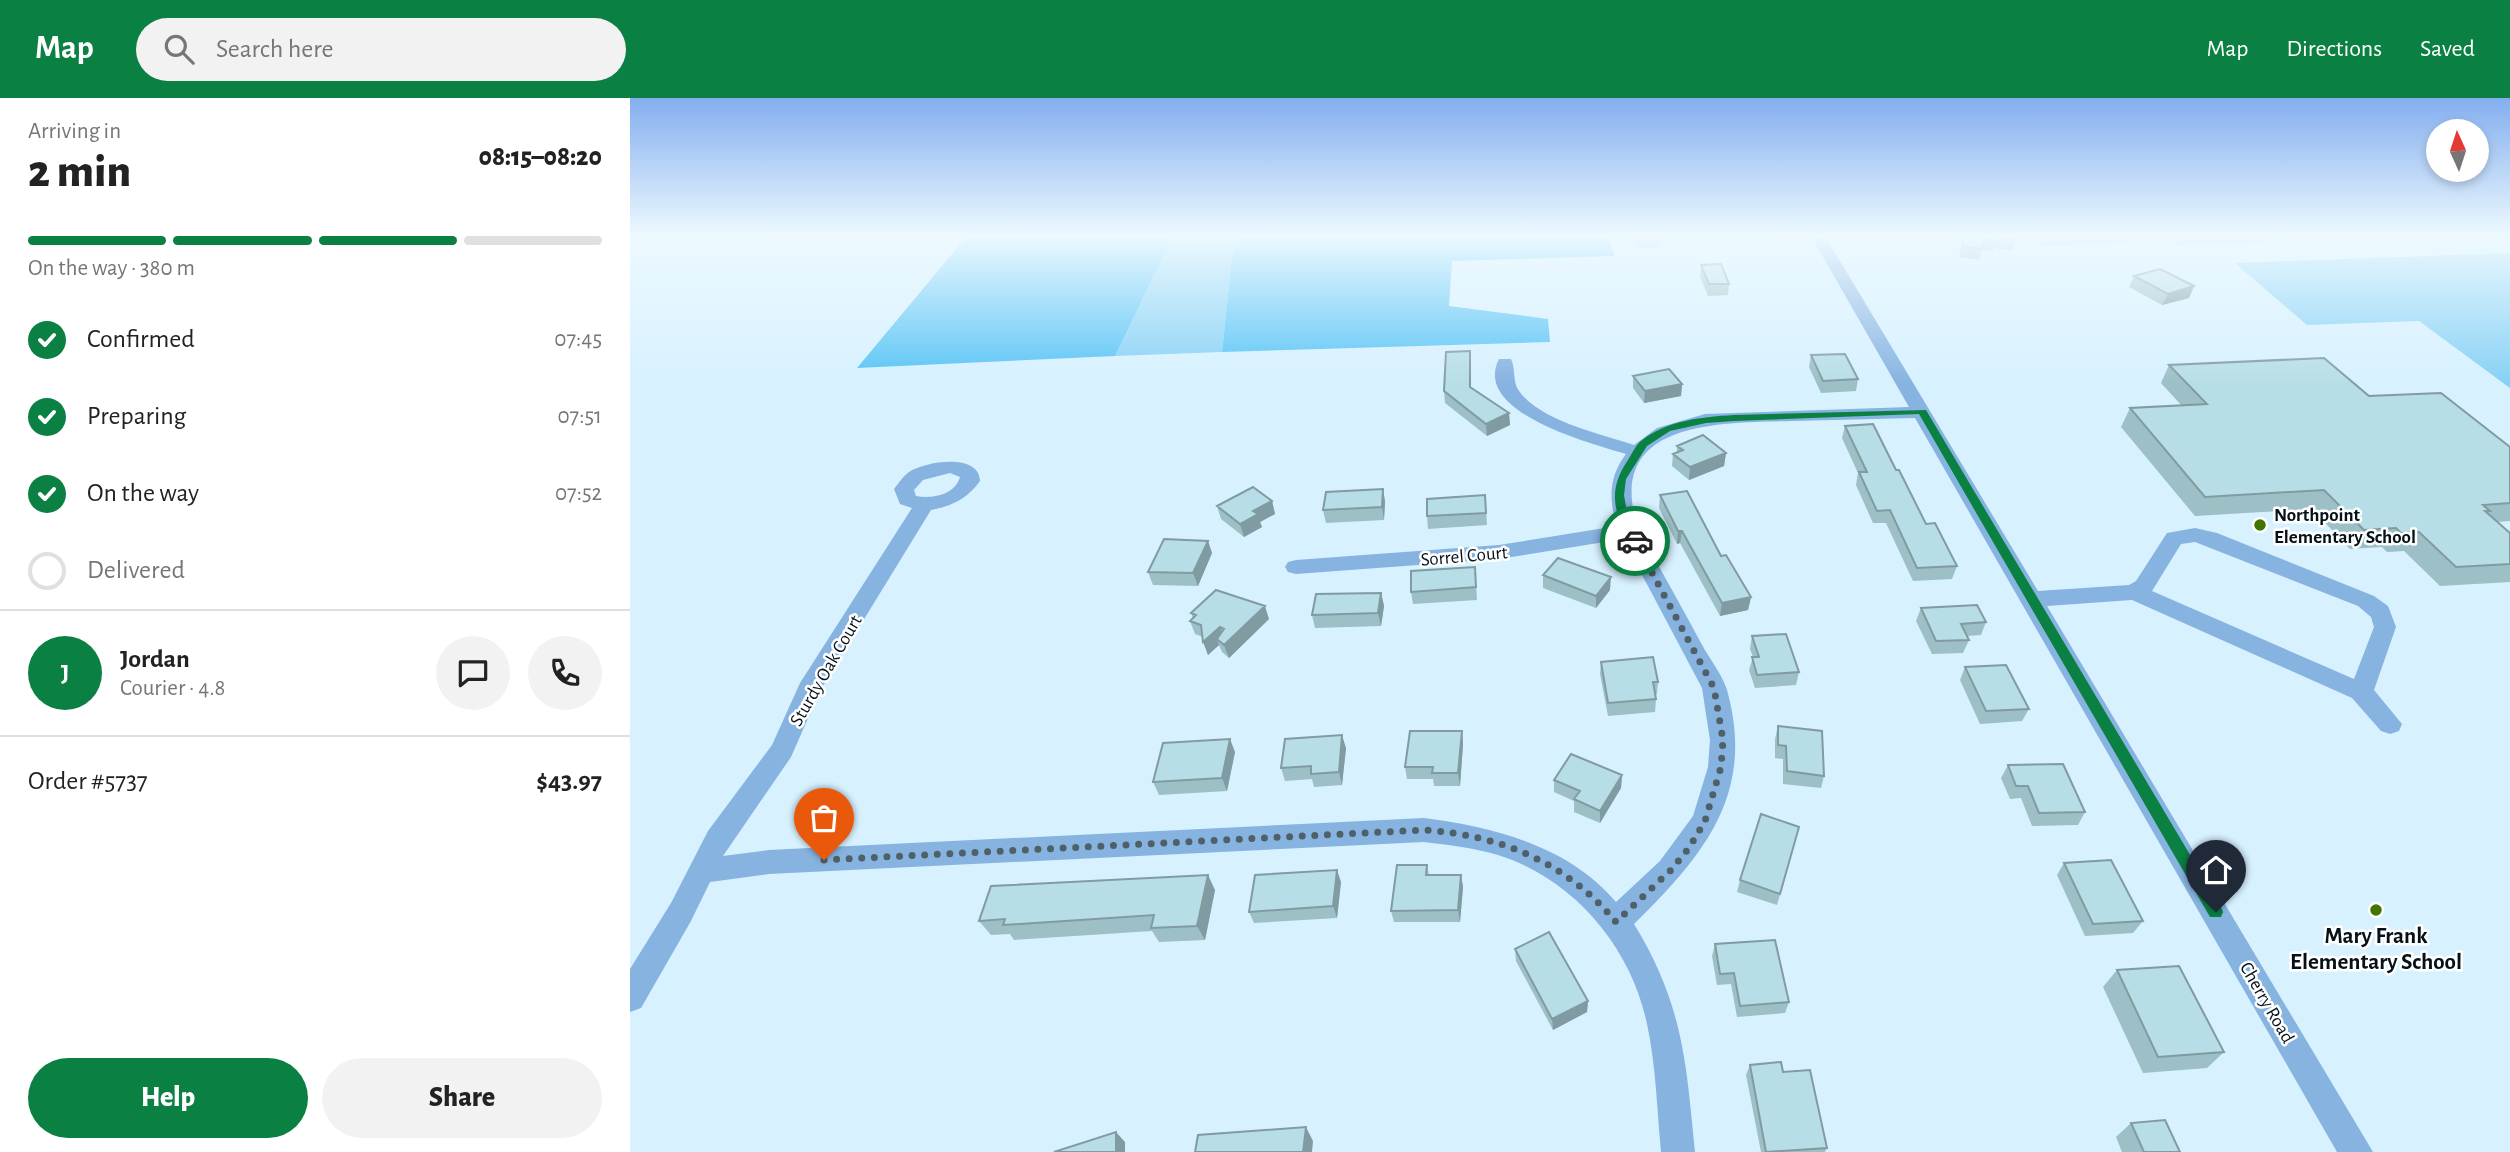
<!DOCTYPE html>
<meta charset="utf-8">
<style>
:root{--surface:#fff;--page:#f2f2f2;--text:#222;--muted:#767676;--line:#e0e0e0;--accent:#0b8043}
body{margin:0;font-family:"Alegreya Sans",sans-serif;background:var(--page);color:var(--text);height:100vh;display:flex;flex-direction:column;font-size:26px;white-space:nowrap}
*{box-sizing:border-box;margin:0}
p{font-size:23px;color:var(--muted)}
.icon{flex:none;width:38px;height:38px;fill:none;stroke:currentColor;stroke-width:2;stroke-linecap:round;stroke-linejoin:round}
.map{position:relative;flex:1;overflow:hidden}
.details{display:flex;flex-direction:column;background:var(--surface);width:630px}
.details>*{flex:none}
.needle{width:46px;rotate:357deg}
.fabs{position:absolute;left:1796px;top:21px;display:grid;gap:14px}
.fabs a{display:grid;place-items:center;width:63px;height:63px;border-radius:50%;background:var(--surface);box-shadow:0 4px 10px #0003;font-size:35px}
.pin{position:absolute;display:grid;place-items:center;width:60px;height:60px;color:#fff;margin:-72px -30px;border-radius:50% 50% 50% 0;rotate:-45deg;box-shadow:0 0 7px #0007}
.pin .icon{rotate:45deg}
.courier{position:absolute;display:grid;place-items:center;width:70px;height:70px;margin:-35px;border:5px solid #0b8043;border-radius:50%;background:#fff;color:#222;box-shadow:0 2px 9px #0007}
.headline em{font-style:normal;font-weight:800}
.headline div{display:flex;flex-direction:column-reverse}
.headline{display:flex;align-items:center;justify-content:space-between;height:119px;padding:0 28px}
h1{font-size:46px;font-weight:800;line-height:52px}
.bar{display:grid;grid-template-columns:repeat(4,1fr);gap:10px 7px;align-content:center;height:84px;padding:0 28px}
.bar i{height:9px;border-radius:5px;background:var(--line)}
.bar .selected{background:var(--accent)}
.bar p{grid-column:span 4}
.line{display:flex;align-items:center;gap:18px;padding:0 28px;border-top:2px solid var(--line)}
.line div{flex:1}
.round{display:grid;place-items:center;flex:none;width:74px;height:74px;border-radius:37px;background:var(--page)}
ol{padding:0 28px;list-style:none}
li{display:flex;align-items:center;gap:21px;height:77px}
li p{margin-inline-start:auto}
li .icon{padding:7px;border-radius:50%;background:var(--accent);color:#fff;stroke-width:4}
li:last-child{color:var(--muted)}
li i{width:38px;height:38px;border:4px solid var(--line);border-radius:50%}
.cta{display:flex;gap:14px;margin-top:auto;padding:14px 28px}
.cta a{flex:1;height:80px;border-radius:42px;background:var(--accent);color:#fff;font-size:28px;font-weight:800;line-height:80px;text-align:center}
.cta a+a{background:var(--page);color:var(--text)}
header{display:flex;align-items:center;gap:42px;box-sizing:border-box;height:98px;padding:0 35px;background:var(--accent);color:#fff}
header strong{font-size:33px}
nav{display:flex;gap:38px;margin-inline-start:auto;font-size:24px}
.search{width:490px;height:63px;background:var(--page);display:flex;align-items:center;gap:18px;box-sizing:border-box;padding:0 24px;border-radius:38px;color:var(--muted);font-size:26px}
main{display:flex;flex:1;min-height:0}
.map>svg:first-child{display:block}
.green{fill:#87d1f5}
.forest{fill:#56c3f5}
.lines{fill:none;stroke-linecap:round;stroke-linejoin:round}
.minor{fill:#87b3e1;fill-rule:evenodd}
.wall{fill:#9dbfc6}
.shaded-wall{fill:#809ba1}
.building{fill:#b7dee6;stroke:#809ba1;stroke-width:2}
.route{fill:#0b8043}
.done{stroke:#506069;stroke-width:7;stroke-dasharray:0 12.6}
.poi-dot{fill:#407502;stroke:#fff;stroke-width:2.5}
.labels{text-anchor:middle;stroke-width:5;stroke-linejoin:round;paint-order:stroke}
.poi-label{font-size:19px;font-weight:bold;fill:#071218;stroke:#fff;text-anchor:start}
.street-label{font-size:19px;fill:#071218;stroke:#fff}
.near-poi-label{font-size:23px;font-weight:bold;fill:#071218;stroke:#fff}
</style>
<header>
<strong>Map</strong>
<div class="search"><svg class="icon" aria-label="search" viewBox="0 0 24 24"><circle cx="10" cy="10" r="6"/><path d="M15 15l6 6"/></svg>Search here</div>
<nav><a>Map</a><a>Directions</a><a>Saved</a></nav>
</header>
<main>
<section class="details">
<div class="headline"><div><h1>2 min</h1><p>Arriving in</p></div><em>08:15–08:20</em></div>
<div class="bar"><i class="selected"></i><i class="selected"></i><i class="selected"></i><i></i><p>On the way · 380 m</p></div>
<ol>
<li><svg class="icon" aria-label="check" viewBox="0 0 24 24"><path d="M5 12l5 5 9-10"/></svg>Confirmed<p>07:45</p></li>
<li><svg class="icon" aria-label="check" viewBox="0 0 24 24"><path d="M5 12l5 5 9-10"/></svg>Preparing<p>07:51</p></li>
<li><svg class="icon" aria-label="check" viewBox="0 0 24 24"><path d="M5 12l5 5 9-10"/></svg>On the way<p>07:52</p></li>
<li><i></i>Delivered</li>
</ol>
<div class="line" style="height:126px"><b class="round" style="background:var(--accent);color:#fff">J</b><div><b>Jordan</b><p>Courier · 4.8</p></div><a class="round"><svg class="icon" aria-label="chat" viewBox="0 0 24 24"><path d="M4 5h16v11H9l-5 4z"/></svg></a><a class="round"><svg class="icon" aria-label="phone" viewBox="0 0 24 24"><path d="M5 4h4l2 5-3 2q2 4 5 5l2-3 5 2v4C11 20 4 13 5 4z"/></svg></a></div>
<div class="line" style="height:91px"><div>Order #5737</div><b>$43.97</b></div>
<div class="cta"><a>Help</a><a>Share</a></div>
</section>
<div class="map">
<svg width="1880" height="1054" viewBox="0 0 1880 1054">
<rect width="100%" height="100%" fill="#d7f1ff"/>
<path class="green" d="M543 138H611L602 159 592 254 485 258Z
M1880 155V290L1789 223 1677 227 1605 165Z"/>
<path class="forest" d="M337 138H543L485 258 227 270Z
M611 138H979L984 158 822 163 819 208 918 221 920 244 592 254 602 159Z"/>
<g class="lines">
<path class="minor" d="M1181 138H1195L1408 493 1499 487 1506 483 1537 435 1565 430 1587 435 1744 498 1758 508 1766 529 1744 592 1772 626 1769 633 1760 636 1751 633 1722 600 1502 502 1417 508 1743 1054H1707L1285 320C1244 321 1203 322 1162 323 1088 325 971 322 1009 433 1030 470 1051 508 1071 545 1079 560 1092 576 1097 592 1126 696 1074 757 1004 826 1053 906 1056 963 1065 1054H1031C1027 1011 1026 968 1017 926 1001 849 944 781 868 757 844 750 819 747 794 744L139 776 80 784 61 823 11 910 0 914V871L41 805 78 733 142 647 170 585 282 410 270 406 264 391C268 386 273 378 279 374 294 364 349 354 350 383 337 401 322 408 301 412L190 593 161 659 93 758 139 752 794 720C864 729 939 748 986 804L1030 763 1063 718 1078 669 1080 642 1072 590 993 441 869 461 666 476 658 474 655 469 658 464 666 462 869 447 987 428C979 402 978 380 996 356 964 346 841 315 869 261H881C886 271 882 283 889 293 910 323 971 336 1004 347L1027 330 1075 316 1279 309ZM320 375 330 379C325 397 302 401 286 398L284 392 293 382ZM1565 444 1728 508 1741 519 1744 529 1724 581 1522 493 1551 446Z"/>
</g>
<path class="wall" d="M1004 138H1030V149L1008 150Z
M1332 138H1386L1382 152 1364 150 1363 153 1352 152 1349 162 1329 159Z
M1401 138H1644L1641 144 1546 147 1541 142 1412 148Z
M1799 138H1880V140L1806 142Z
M1071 167 1099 186 1098 197 1078 198 1070 178Z
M1504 178 1564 188 1559 200 1532 207 1499 189Z
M840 253 841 290 879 315 880 327 857 338 815 305 814 293Z
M1181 257 1228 281 1226 293 1191 295 1179 269Z
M1539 267 1739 298 1880 349V423L1867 424 1880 435V484L1810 488 1774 453 1757 454 1752 449 1720 451 1682 411 1565 418 1491 329 1500 310 1552 308 1531 285Z
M1003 278 1052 286 1051 298 1014 305 1003 290Z
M1215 328 1266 372 1296 426 1327 468 1322 481 1283 483 1256 425H1243L1226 387 1228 375 1212 340Z
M1047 348 1096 355 1094 368 1059 382 1042 368 1043 356 1047 354Z
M753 391 755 404 754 422 696 425 693 412Z
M855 397 857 427 798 431 797 418Z
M1030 397 1091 458 1121 499 1118 512 1090 518 1050 445 1047 446 1029 410Z
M642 403 645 416 630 424 632 429 614 439 591 421 587 408Z
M578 443 582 455 568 488 523 487 518 474Z
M845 469 847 502 783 506 781 494Z
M913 477 980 492 966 510 913 490Z
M751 495 754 508 751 528 685 530 682 517Z
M1291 510 1356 524 1351 537 1337 538 1339 542 1333 555 1302 556 1286 523Z
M561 515 639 521 599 560 592 554 589 547 578 557 573 539 565 536 560 523 563 520Z
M1122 538 1169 574 1166 587 1125 590 1119 572 1123 559 1120 551Z
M971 564 1028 584 1027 596 1025 597 1026 601 1025 614 978 618 970 576Z
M1335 569 1399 611 1392 623 1350 626 1330 582Z
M1148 628 1194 678 1191 690 1153 686V661L1145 660V641Z
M832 633 833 646 830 688H804L803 681H777L775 669Z
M716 650 712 687 684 689 682 681 655 683 651 670Z
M605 654 597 693 529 697 523 684Z
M1378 667 1455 714 1448 727 1402 728 1391 700 1380 701 1371 680Z
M992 677 991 690 970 725 944 714V703L924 694V682Z
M1169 729 1147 807 1107 794 1110 782Z
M1434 765 1513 823 1503 835 1455 838 1427 777Z
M797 767 799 777H831L833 789 830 824H764L761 813Z
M711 784 707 820 624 825 619 814Z
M585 792 575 842 529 844 522 833 384 842 380 836 361 837 349 823Z
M1085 846 1159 904 1155 915 1107 919 1101 886 1087 887 1082 858Z
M885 851 958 903 957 914 923 932 886 863Z
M1487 872 1594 954 1577 970 1513 975 1473 889Z
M1120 967 1153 974 1197 1050 1195 1054H1131L1116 977Z
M1501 1025 1550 1054H1492L1486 1039Z"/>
<path class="shaded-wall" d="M1564 188 1559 200 1532 207 1538 196Z
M1052 286 1051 298 1014 305 1015 293Z
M879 315 880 327 857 338 856 326Z
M1096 355 1094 368 1059 382 1060 369Z
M753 391 755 404 754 422 752 409Z
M642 403 645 416 630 424 632 429 614 439 610 426 623 413Z
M1048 433H1052L1050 445 1047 446Z
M578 443 582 455 568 488 563 475Z
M981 479 980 492 966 510V498Z
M751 495 754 508 751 528 748 515Z
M1121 499 1118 512 1090 518 1092 505Z
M635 508 639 521 599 560 594 547Z
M590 529 595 542 587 541 589 547 578 557 573 544Z
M832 633 833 646 830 688 828 675Z
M712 637 716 650 712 687 709 674Z
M600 641 605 654 597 693 592 680Z
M992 677 991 690 970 725V713Z
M707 772 711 784 707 820 703 808Z
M578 777 585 792 575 842 567 828Z
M831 777 833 789 830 824 828 812Z
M958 903 957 914 923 932 922 921Z
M676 1029 683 1043 682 1054H673Z
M486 1034 495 1044V1054H486Z"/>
<path class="building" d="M1333 138H1386V142L1366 139V143L1354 141 1352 151 1332 148Z
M1091 166 1099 186H1079L1071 167Z
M1530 171 1564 188 1538 196 1504 178Z
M840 253V289L879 315 856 326 814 293 816 254Z
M1215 256 1228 281 1193 283 1181 257Z
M1694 260 1739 298 1811 295 1880 349V405L1853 407 1860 413H1855L1880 435V466L1826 469 1789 434 1771 435 1766 430 1734 432 1694 392 1575 399 1500 310 1577 306 1539 267Z
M1039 271 1052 286 1015 293 1003 278Z
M1243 326 1266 372H1269L1296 426 1305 425 1327 468 1287 470 1260 412 1247 413 1229 374H1237L1215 328Z
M1073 337 1096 355 1060 369 1043 356 1053 352 1047 348Z
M623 389 642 403 623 413 628 416 610 426 587 408Z
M753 391 752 409 693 412 696 394Z
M1057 393 1091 458 1096 457 1121 499 1092 505 1052 433H1048L1030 397Z
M855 397 856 415 797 418V401Z
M534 441 578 443 563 475 518 474Z
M928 460 981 479 966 498 913 477Z
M845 469 846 489 781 494V473Z
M586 492 635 508 594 547 587 541 594 531 590 529 573 544 571 527 560 523 566 517 561 515Z
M751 495 748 515 682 517 686 496Z
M1347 507 1356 524 1331 526 1339 542 1306 543 1291 510Z
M1156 536 1169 574 1127 577 1122 559H1129L1122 538Z
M1023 559 1028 584H1023L1026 601 978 605 971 564Z
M1376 567 1399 611 1356 613 1335 569Z
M1148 628 1192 633 1194 678 1157 673 1156 648 1148 647Z
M780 633H832L828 675H802L803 669H775Z
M712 637 709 674 681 676V668L651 670 655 641Z
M600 641 592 680 523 684 533 645Z
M941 656 992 677 970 713 944 701 950 693 924 682Z
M1433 666 1455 714 1409 715 1398 688H1386L1378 667Z
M1131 716 1169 729 1150 796 1110 782Z
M1481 762 1513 823 1463 826 1434 765Z
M767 767H797L796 777H831L828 812 761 813Z
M707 772 703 808 619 814 625 777Z
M578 777 567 828 521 830 524 817 373 827 375 821 349 823 361 788Z
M919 834 958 903 922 921 885 851Z
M1145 842 1159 904 1110 908 1104 875 1090 876 1085 846Z
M1549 868 1594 954 1528 959 1487 872Z
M1151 964 1153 974 1180 972 1197 1050 1136 1054 1120 967Z
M1535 1022 1550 1054H1514L1501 1025Z
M676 1029 673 1054H565L568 1037Z
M486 1034V1054H424Z"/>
<linearGradient id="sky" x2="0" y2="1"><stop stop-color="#83aeee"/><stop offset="0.48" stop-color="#edf9ff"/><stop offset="1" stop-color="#edf9ff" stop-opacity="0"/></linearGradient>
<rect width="1880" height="286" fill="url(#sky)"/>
<path class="route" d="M1296 312 1591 809 1593 814 1591 819H1580L1289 316 1104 323 1076 325 1040 333 1017 348 996 381 994 397 997 414 1010 443 1009 446H1001C985 416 977 395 996 365 1001 358 1005 348 1011 343 1037 322 1073 319 1104 317Z"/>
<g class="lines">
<path class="done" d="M194 762 794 732C870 737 936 764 986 824L1041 772 1059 750 1075 723 1091 669 1093 642 1084 590 1005 443"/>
</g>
<g class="poi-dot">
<circle cx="1630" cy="427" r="7"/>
<circle cx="1746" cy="812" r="7"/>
</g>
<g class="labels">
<g class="poi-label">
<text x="1644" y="423">Northpoint<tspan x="1644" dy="22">Elementary School</tspan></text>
</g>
<g class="street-label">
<text transform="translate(834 457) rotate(-5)" y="7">Sorrel Court</text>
<text transform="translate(195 572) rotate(-60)" y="7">Sturdy Oak Court</text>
<text transform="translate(1638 904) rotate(60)" y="7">Cherry Road</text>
</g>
<g class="near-poi-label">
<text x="1746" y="845">Mary Frank<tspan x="1746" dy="26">Elementary School</tspan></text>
</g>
</g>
</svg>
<div class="fabs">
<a><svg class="needle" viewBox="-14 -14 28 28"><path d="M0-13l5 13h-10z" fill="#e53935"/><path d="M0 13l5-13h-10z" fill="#767676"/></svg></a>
</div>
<div class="pin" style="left:194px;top:762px;background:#ea580c"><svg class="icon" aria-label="bag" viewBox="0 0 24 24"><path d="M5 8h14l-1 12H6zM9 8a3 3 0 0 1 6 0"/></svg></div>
<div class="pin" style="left:1586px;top:814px;background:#1f2937"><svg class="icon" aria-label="home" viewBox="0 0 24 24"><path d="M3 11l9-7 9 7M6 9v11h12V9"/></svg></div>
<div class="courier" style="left:1005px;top:443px"><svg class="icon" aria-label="car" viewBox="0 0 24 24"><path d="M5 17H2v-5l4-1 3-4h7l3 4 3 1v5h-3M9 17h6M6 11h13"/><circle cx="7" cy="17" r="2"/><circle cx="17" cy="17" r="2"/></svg></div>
</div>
</main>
